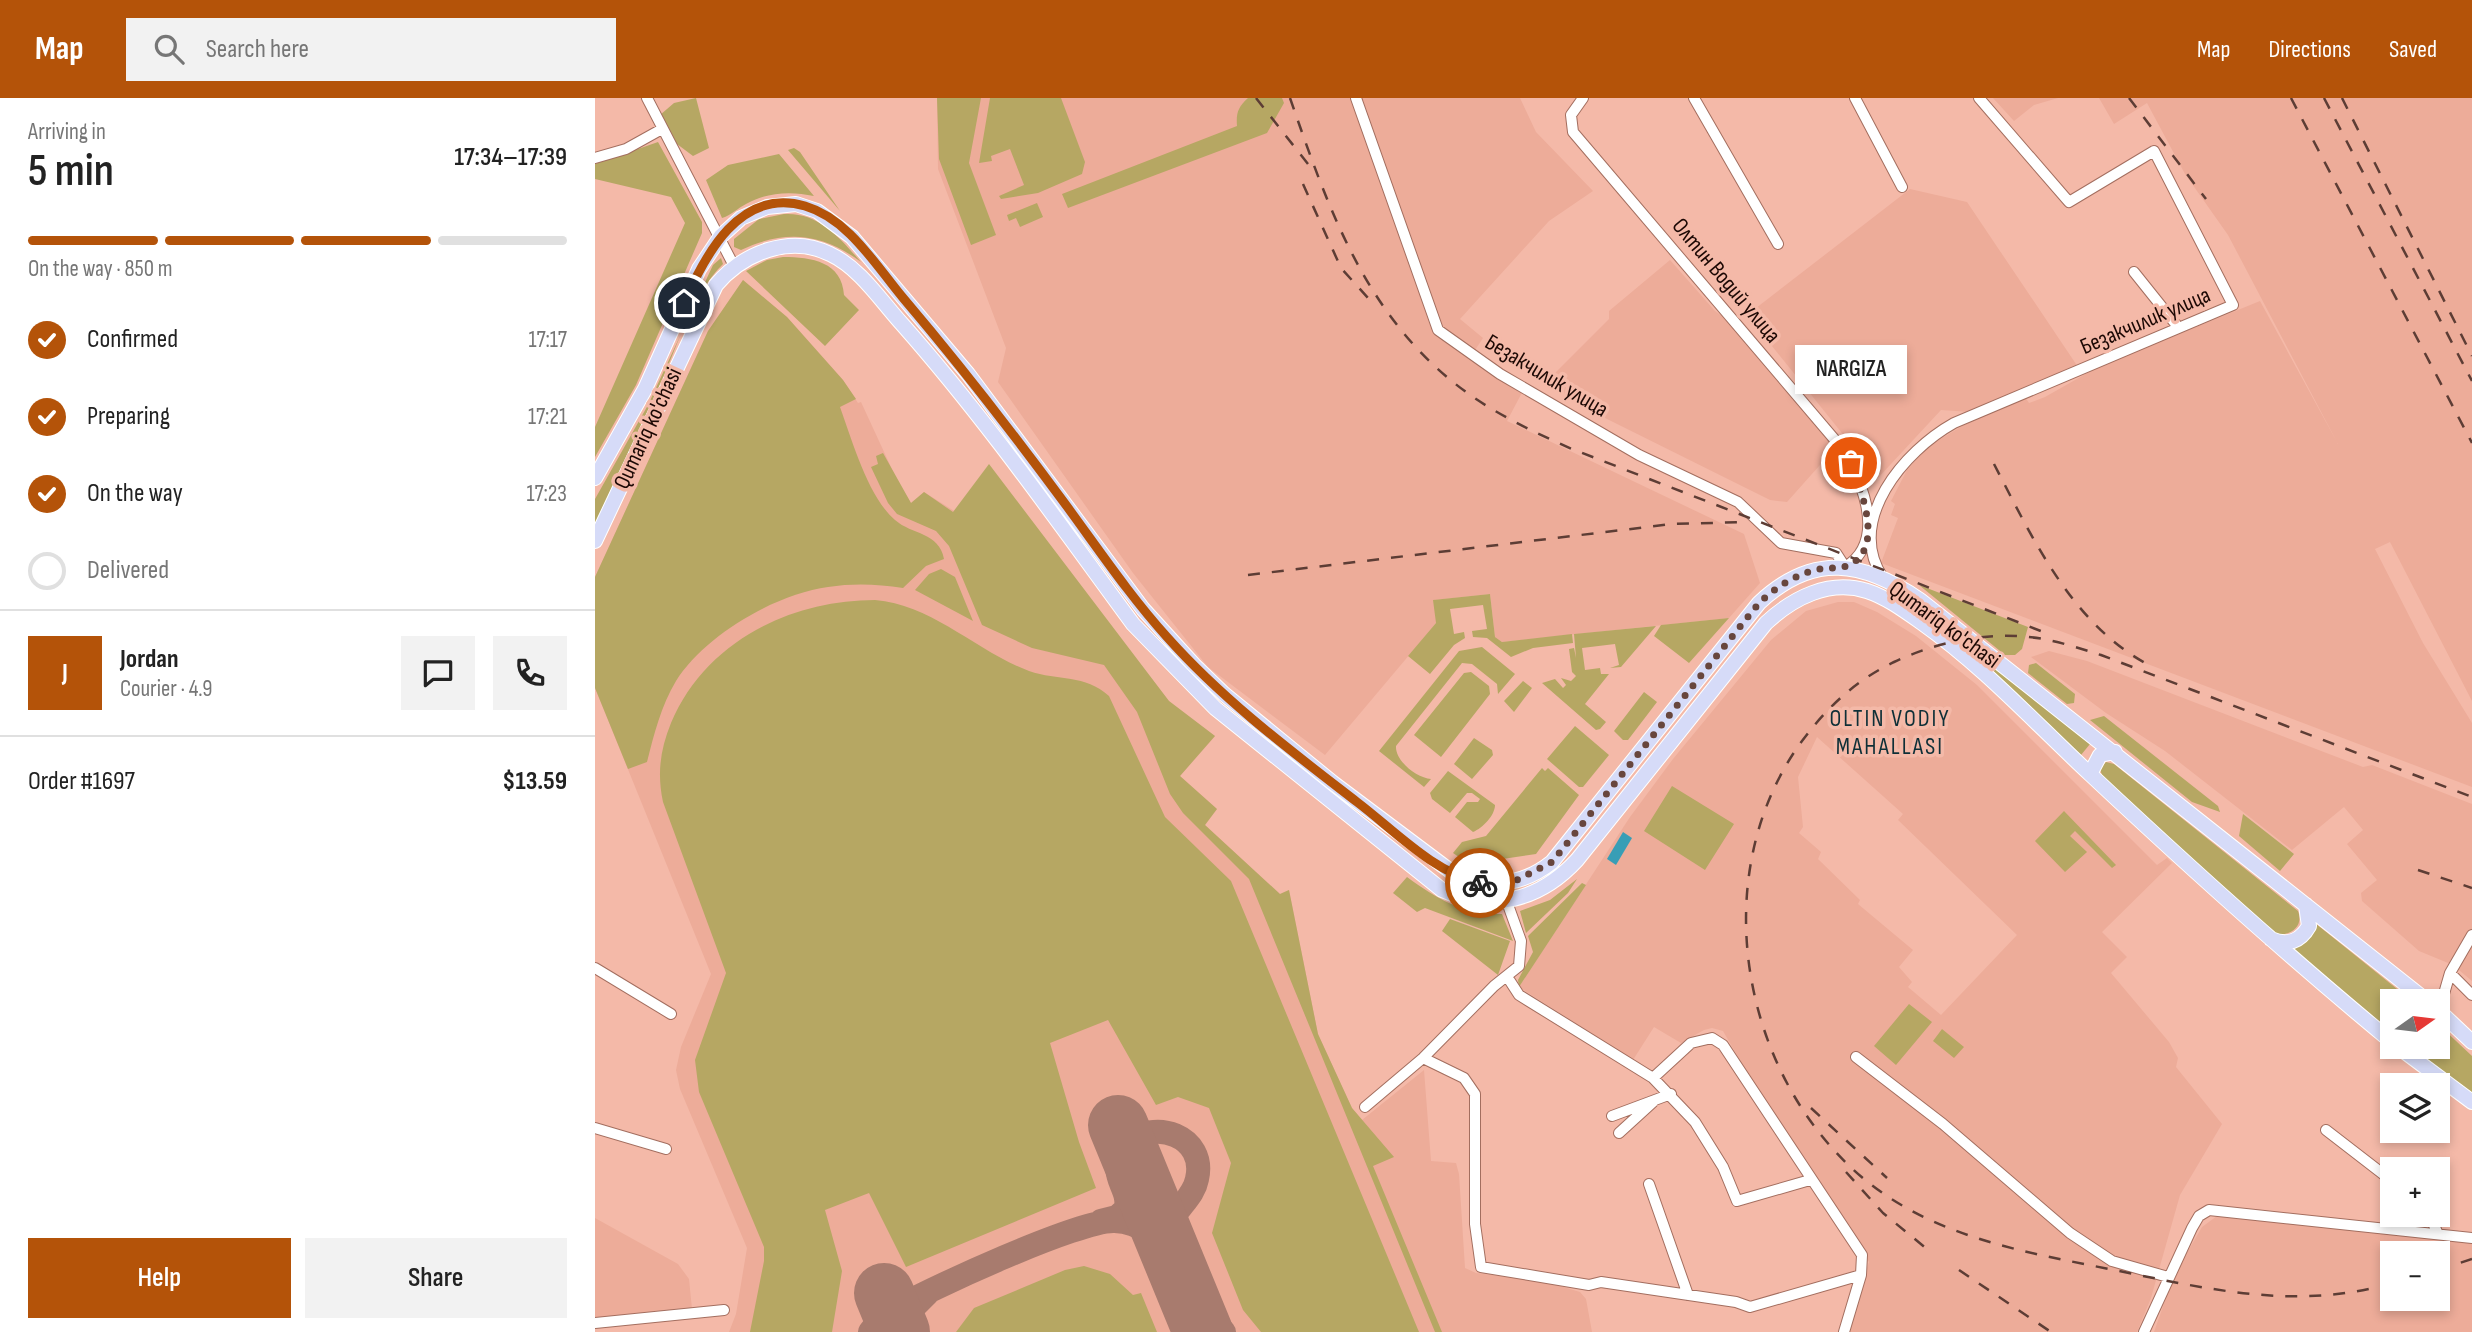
<!DOCTYPE html>
<meta charset="utf-8">
<style>
:root{--surface:#fff;--page:#f2f2f2;--text:#222;--muted:#767676;--line:#e0e0e0;--accent:#b45309}
body{margin:0;font-family:"Sofia Sans Condensed",sans-serif;background:var(--page);color:var(--text);height:100vh;display:flex;flex-direction:column;font-size:26px;white-space:nowrap}
*{box-sizing:border-box;margin:0}
p{font-size:23px;color:var(--muted)}
.icon{flex:none;width:38px;height:38px;fill:none;stroke:currentColor;stroke-width:2;stroke-linecap:round;stroke-linejoin:round}
.map{position:relative;flex:1;overflow:hidden}
.side{display:flex;flex-direction:column;background:var(--surface);width:595px}
.side>*{flex:none}
.needle{width:46px;rotate:76deg}
.fabs{position:absolute;left:1785px;top:891px;display:grid;gap:14px}
.fabs a{display:grid;place-items:center;width:70px;height:70px;border-radius:0px;background:var(--surface);box-shadow:0 4px 10px #0003;font-size:35px}
.pin{position:absolute;display:grid;place-items:center;width:60px;height:60px;color:#fff;margin:-30px;border:4px solid #fff;border-radius:50%;box-shadow:0 2px 7px #0007}
.courier{position:absolute;display:grid;place-items:center;width:70px;height:70px;margin:-35px;border:5px solid #b45309;border-radius:50%;background:#fff;color:#222;box-shadow:0 2px 9px #0007}
.bubble{position:absolute;height:49px;border-radius:0px;background:var(--surface);box-shadow:0 4px 10px #0003;font-size:23px;font-weight:600;line-height:49px;text-align:center}
.overview em{font-style:normal;font-weight:600}
.overview div{display:flex;flex-direction:column-reverse}
.overview{display:flex;align-items:center;justify-content:space-between;height:119px;padding:0 28px}
h1{font-size:46px;font-weight:600;line-height:52px}
.bar{display:grid;grid-template-columns:repeat(4,1fr);gap:10px 7px;align-content:center;height:84px;padding:0 28px}
.bar i{height:9px;border-radius:5px;background:var(--line)}
.bar .active{background:var(--accent)}
.bar p{grid-column:span 4}
.line{display:flex;align-items:center;gap:18px;padding:0 28px;border-top:2px solid var(--line)}
.line div{flex:1}
.round{display:grid;place-items:center;flex:none;width:74px;height:74px;border-radius:0px;background:var(--page)}
ol{padding:0 28px;list-style:none}
li{display:flex;align-items:center;gap:21px;height:77px}
li p{margin-inline-start:auto}
li .icon{padding:7px;border-radius:50%;background:var(--accent);color:#fff;stroke-width:4}
li:last-child{color:var(--muted)}
li i{width:38px;height:38px;border:4px solid var(--line);border-radius:50%}
.action{display:flex;gap:14px;margin-top:auto;padding:14px 28px}
.action a{flex:1;height:80px;border-radius:0px;background:var(--accent);color:#fff;font-size:28px;font-weight:600;line-height:80px;text-align:center}
.action a+a{background:var(--page);color:var(--text)}
header{display:flex;align-items:center;gap:42px;box-sizing:border-box;height:98px;padding:0 35px;background:var(--accent);color:#fff}
header strong{font-size:33px}
nav{display:flex;gap:38px;margin-inline-start:auto;font-size:24px}
.search{width:490px;height:63px;background:var(--page);display:flex;align-items:center;gap:18px;box-sizing:border-box;padding:0 24px;border-radius:0px;color:var(--muted);font-size:26px}
main{display:flex;flex:1;min-height:0}
.map>svg:first-child{display:block}
.built{fill:#edac99;fill-rule:evenodd}
.green{fill:#b6a763}
.water{fill:#389eb6}
.lines{fill:none;stroke-linecap:round;stroke-linejoin:round}
.taxiway{stroke:#a87b6e;stroke-width:24}
.runway{stroke:#a87b6e;stroke-width:60}
.minor-casing{stroke:#a36e5f;stroke-width:12}
.major-casing{stroke:#fff;stroke-width:16}
.minor{stroke:#fff;stroke-width:10}
.major{stroke:#d6dbf8;stroke-width:14}
.rail{stroke:#5d3d35;stroke-width:2.5;stroke-dasharray:12 12;stroke-linecap:butt}
.done{stroke:#68463d;stroke-width:7;stroke-dasharray:0 12.6}
.route{stroke:#b45309;stroke-width:9}
.labels{text-anchor:middle;stroke-width:7;stroke-linejoin:round;paint-order:stroke}
.street-label{font-size:23px;fill:#1c0804;stroke:#f4b9a8}
.neighbourhood-label{font-size:24px;letter-spacing:2px;fill:#0e2f37;stroke:#f4b9a8}
</style>
<header>
<strong>Map</strong>
<div class="search"><svg class="icon" aria-label="search" viewBox="0 0 24 24"><circle cx="10" cy="10" r="6"/><path d="M15 15l6 6"/></svg>Search here</div>
<nav><a>Map</a><a>Directions</a><a>Saved</a></nav>
</header>
<main>
<section class="side">
<div class="overview"><div><h1>5 min</h1><p>Arriving in</p></div><em>17:34–17:39</em></div>
<div class="bar"><i class="active"></i><i class="active"></i><i class="active"></i><i></i><p>On the way · 850 m</p></div>
<ol>
<li><svg class="icon" aria-label="check" viewBox="0 0 24 24"><path d="M5 12l5 5 9-10"/></svg>Confirmed<p>17:17</p></li>
<li><svg class="icon" aria-label="check" viewBox="0 0 24 24"><path d="M5 12l5 5 9-10"/></svg>Preparing<p>17:21</p></li>
<li><svg class="icon" aria-label="check" viewBox="0 0 24 24"><path d="M5 12l5 5 9-10"/></svg>On the way<p>17:23</p></li>
<li><i></i>Delivered</li>
</ol>
<div class="line" style="height:126px"><b class="round" style="background:var(--accent);color:#fff">J</b><div><b>Jordan</b><p>Courier · 4.9</p></div><a class="round"><svg class="icon" aria-label="chat" viewBox="0 0 24 24"><path d="M4 5h16v11H9l-5 4z"/></svg></a><a class="round"><svg class="icon" aria-label="phone" viewBox="0 0 24 24"><path d="M5 4h4l2 5-3 2q2 4 5 5l2-3 5 2v4C11 20 4 13 5 4z"/></svg></a></div>
<div class="line" style="height:91px"><div>Order #1697</div><b>$13.59</b></div>
<div class="action"><a>Help</a><a>Share</a></div>
</section>
<div class="map">
<svg width="1877" height="1234" viewBox="0 0 1877 1234">
<rect width="100%" height="100%" fill="#f4b9a8"/>
<path class="built" d="M342 0H925L941 34 998 93 954 123 865 221 888 240 880 252 931 287 912 323 1149 436 1165 485 1134 520 907 544 900 539 895 496 839 502 842 524 730 657 613 569 538 475 403 284 411 250 343 71Z
M1398 0H1463L1439 7 1419 23Z
M1504 0H1877V603L1795 444 1780 451 1828 545 1877 625V689L1286 465 1303 420 1296 417 1300 406 1296 403 1312 372 1332 349 1369 327 1430 299 1434 305 1450 299 1503 269 1665 203 1743 346 1633 137 1590 76 1552 5 1519 26Z
M1315 91 1372 104 1483 269 1375 314 1346 312 1283 380 1152 217Z
M1075 162 1120 213 1134 223 1241 349 1192 404 1175 402 1000 315 951 284 1014 221V213Z
M148 182 192 219 248 282 263 305 266 304 302 382 316 405 329 394 488 494 574 603 620 638 585 678 622 711 610 727 685 796 694 792 723 936 757 1010 767 1022 829 972 836 1063 861 1065 864 1076 870 1170 881 1175 952 1184 985 1194 991 1201 997 1234H134L141 1216 152 1150 85 991 81 972 86 949 116 876 0 590V479L113 233Z
M1243 504H1259L1282 514 1321 538 1382 587 1562 767 1572 760 1577 765 1507 834 1532 859 1516 875 1574 944 1583 960 1581 969 1627 1026 1585 1097 1556 1200 1542 1234H1252L1274 1164 1164 995 1128 933 1117 930 1109 932 1086 945 1059 929 1038 962 924 889 1035 719 1078 661 1176 542 1211 513ZM1222 639 1308 716 1303 722 1422 837 1346 917 1313 889 1317 884 1304 869 1318 852 1263 806 1265 802 1223 761 1226 754 1204 735 1208 729 1203 679Z
M1454 553 1492 563 1768 669 1777 667 1877 706V883L1858 867 1824 853 1767 803 1766 795 1782 782 1752 746 1768 732 1749 709 1697 752 1570 653 1511 615 1436 559Z
M1622 1118 1877 1144V1234H1559L1579 1177 1607 1129ZM1797 1155H1843V1200H1797Z
M0 1120 83 1166 94 1181 97 1211 0 1220Z"/>
<path class="green" d="M101 0 114 50 98 58 78 43 65 17 79 5Z
M342 0H386L374 65 401 137 376 147 344 61Z
M395 0H466L490 64 487 76 443 95 406 101 404 98 429 87 415 51 396 58 397 63 384 65Z
M653 0H687L689 5 672 35 473 110 467 96 642 28C641 15 643 9 653 0Z
M63 44 107 124V135L41 287 0 359V329L90 125 76 99 0 81V66Z
M199 50 205 54 245 113 193 52Z
M184 56 219 98C196 93 172 94 151 106 143 110 135 118 127 120L111 82 133 67Z
M442 105 448 119 425 129 421 120 414 123 412 117Z
M189 116C224 114 245 140 266 164 227 135 190 131 146 152L139 149V141L164 121Z
M188 159C217 159 247 164 249 197L264 212 230 248 151 173 172 162Z
M126 160 128 166C99 195 86 238 70 275 47 326 23 376 0 427V401L53 307 118 167Z
M148 182 192 219 248 282 261 301 245 309C257 342 273 399 300 422 317 437 344 434 349 461L331 468 308 490C283 486 258 485 233 489 180 496 109 538 81 583 66 608 59 636 52 664L33 671 0 590V479L113 233Z
M288 355 316 405 329 394 358 414 394 366 574 603 620 638 585 678 622 711 610 727 685 796 694 792 723 936 757 1010 799 1059 778 1068 847 1234H840L654 781 588 715 575 696 542 614 509 567 437 550 387 527 354 448 341 433 302 416 293 405 276 369 283 366 281 358Z
M346 471 360 479 378 523 320 492 334 476Z
M1324 487 1433 529 1427 551 1420 557H1410Z
M895 496 900 539 907 544 977 536 978 545 938 550 916 559 892 540 878 539 877 533 892 531 888 507 855 511 859 536 869 534 870 540 859 547 835 576 813 558 841 525 838 502Z
M280 502C338 507 381 553 434 573 463 583 490 576 514 598L570 719 636 783 824 1234H666L648 1212 617 1135 636 1065 614 1010 583 999 561 1007 513 922 455 945 484 1044 501 1090 311 1169 274 1095 230 1112 247 1173 237 1234H155L169 1163V1149L104 994 100 962 131 875 68 704C62 676 65 652 76 625 110 544 195 502 280 502Z
M1134 520 1094 565 1059 538 1066 527Z
M1061 528 1026 569 1015 570 1024 567 1020 546 987 550 990 572 1005 570 1006 576H1014L990 606 1011 624 1005 631 1001 632 947 585 960 581 968 590 971 587 966 580 976 583 981 578 977 574 974 551 979 550 981 560 979 536Z
M887 549 920 576 903 596 902 586 877 566 867 565 801 648C800 663 822 680 836 681L829 689 784 653 864 553Z
M1441 565 1480 596 1479 605 1472 606 1433 575 1434 567Z
M1396 567 1495 646 1486 657 1394 569Z
M876 574 894 588 895 596 846 659 819 637 869 575Z
M928 583 937 590 919 614 909 603Z
M1049 594 1062 604 1033 642H1028L1019 633Z
M1509 618 1623 708 1625 714 1597 704 1495 622Z
M980 628 1014 657 988 689H984L952 661Z
M879 640 897 652 898 657 877 681 859 666Z
M1511 664 1519 666 1703 813C1709 828 1696 837 1682 837L1508 680 1505 671Z
M947 670 950 673 953 670 984 697 941 756 874 766 858 755 867 744 891 738Z
M853 673 900 707C900 717 888 730 878 734L860 719 872 704H883L885 701 877 695H872L855 715 837 701 835 695Z
M1077 688 1139 726 1110 772 1049 733Z
M1469 713 1521 767 1517 770 1480 733 1475 738 1492 754 1470 774 1440 743Z
M1648 716 1699 756 1685 773 1644 738Z
M812 779C842 801 869 817 907 816L918 843 830 810 822 814 798 795Z
M982 781 973 795 931 835 925 813 955 802Z
M987 785 991 787 924 889 923 882 938 854 933 838Z
M855 821 915 843 903 877 847 833Z
M1720 825 1817 903H1797V934L1698 851 1713 841Z
M1314 906 1337 924 1301 967 1279 948Z
M1843 926 1877 958V995L1819 951V949L1843 948Z
M1347 931 1369 949 1359 960 1338 943Z
M489 1168 515 1176 538 1197 546 1195 562 1234H361L379 1210 470 1172Z"/>
<path class="water" d="M1028 734 1037 740 1021 767 1012 761Z"/>
<g class="lines">
<path class="taxiway" d="M506 1123 522 1119 531 1111C535 1086 510 1080 531 1047 558 1019 612 1038 602 1081 600 1092 593 1100 586 1109 573 1127 563 1131 541 1127
M586 1181 629 1234
M275 1234C281 1225 289 1217 298 1212 332 1192 486 1121 520 1123 547 1124 564 1141 579 1163
M311 1234 319 1209 332 1196"/>
<path class="runway" d="M523 1027 608 1234
M289 1195 305 1234"/>
<defs>
<path id="minor" d="M52 0 139 168
M761 0 843 232 905 276 1044 357 1143 404 1186 445 1241 455 1250 469C1295 442 1265 374 1240 342L978 34 976 17 988 0
M1099 0 1183 146
M1260 0 1307 89
M0 60 31 51 67 31
M1539 174 1583 229
M1288 480C1250 422 1309 353 1359 325L1638 207 1559 53 1474 104 1384 0
M0 870 76 916
M1855 875 1877 837
M913 880 924 897 1058 980 1100 1024 1128 1069 1142 1103 1215 1082
M1844 913 1855 875 1877 897
M1261 959 1348 1026 1475 1135 1517 1163 1573 1179
M828 960 869 980 880 996V1126L886 1169 994 1187 1006 1184 1141 1204 1155 1209 1266 1177
M1058 980 1096 945 1117 940 1128 947 1267 1157 1266 1177 1249 1234
M770 1009 828 960 899 888 924 868 926 843 912 804
M1017 1018 1076 996
M0 1030 71 1051
M1731 1032 1797 1083
M1024 1035 1058 1004
M1054 1086 1093 1197
M1834 1116 1843 1136
M0 1225 129 1212
M1549 1234 1597 1130 1604 1118 1614 1112 1877 1140"/>
<path id="major" d="M0 380 50 291 104 171 126 138 146 120 172 109 201 106 222 113 257 139 373 276 548 511 599 567 629 596 738 685 862 778C897 791 928 787 957 764L1164 505C1218 454 1268 463 1325 502L1832 903
M0 443 121 187C148 155 195 136 235 156 265 170 286 203 307 226 391 321 463 424 538 526L620 610 847 792C897 815 945 802 982 762L1171 525C1198 500 1234 481 1272 493 1291 499 1310 513 1327 525 1389 569 1440 625 1496 677 1594 769 1694 859 1797 944
M1495 676 1505 657 1520 654
M1676 841C1692 848 1705 844 1714 828L1711 807
M1843 912 1877 944
M1802 948 1877 1004"/>
</defs>
<use href="#minor" class="minor-casing"/>
<use href="#major" class="major-casing"/>
<use href="#minor" class="minor"/>
<use href="#major" class="major"/>
<path class="rail" d="M661 0 713 66
M695 0C735 115 773 226 878 299 909 320 943 336 977 351L1451 535
M1534 0 1611 101
M1696 0 1877 345
M1729 0 1877 283
M1747 0 1877 258
M708 86 746 170 774 201
M1399 366C1437 439 1476 525 1552 566
M653 477 1077 426 1151 424
M1823 772 1877 790
M1216 1010 1292 1080
M1251 1074 1288 1115 1332 1151
M1364 1172 1456 1234
M1843 1172 1877 1161
M1797 1185C1703 1213 1613 1191 1519 1172 1430 1154 1341 1140 1269 1081 1147 979 1111 783 1202 650 1228 613 1259 583 1299 564 1340 545 1387 534 1433 539 1458 541 1483 550 1506 557L1877 699"/>
</g>
<g class="lines">
<path class="done" d="M885 785 920 783 957 764 1164 505C1181 489 1201 476 1225 471 1233 469 1244 471 1251 468 1292 453 1265 391 1256 365"/>
<path class="route" d="M89 205C110 157 145 89 210 108 254 121 281 168 309 201 365 267 417 334 468 403 502 449 534 497 572 539 628 602 696 653 762 704 799 732 839 775 885 785"/>
</g>
<g class="labels">
<g class="street-label">
<text transform="translate(1132 182) rotate(50)" y="8">Олтин Водий улица</text>
<text transform="translate(1550 222) rotate(-23)" y="8">Безакчилик улица</text>
<text transform="translate(952 277) rotate(31)" y="8">Безакчилик улица</text>
<text transform="translate(52 330) rotate(-65)" y="8">Qumariq ko'chasi</text>
<text transform="translate(1350 526) rotate(36)" y="8">Qumariq ko'chasi</text>
</g>
<g class="neighbourhood-label">
<text x="1295" y="628">OLTIN VODIY<tspan x="1295" dy="28">MAHALLASI</tspan></text>
</g>
</g>
</svg>
<div class="fabs">
<a><svg class="needle" viewBox="-14 -14 28 28"><path d="M0-13l5 13h-10z" fill="#e53935"/><path d="M0 13l5-13h-10z" fill="#767676"/></svg></a>
<a><svg class="icon" aria-label="layers" viewBox="0 0 24 24"><path d="M12 4l9 5-9 5-9-5zM3 14l9 5 9-5"/></svg></a>
<a>+</a>
<a>−</a>
</div>
<div class="pin" style="left:1256px;top:365px;background:#ea580c"><svg class="icon" aria-label="bag" viewBox="0 0 24 24"><path d="M5 8h14l-1 12H6zM9 8a3 3 0 0 1 6 0"/></svg></div>
<div class="pin" style="left:89px;top:205px;background:#1f2937"><svg class="icon" aria-label="home" viewBox="0 0 24 24"><path d="M3 11l9-7 9 7M6 9v11h12V9"/></svg></div>
<div class="courier" style="left:885px;top:785px"><svg class="icon" aria-label="bike" viewBox="0 0 24 24"><circle cx="6" cy="16" r="4"/><circle cx="18" cy="16" r="4"/><path d="M6 16l4-8h5l3 8M10 8l3 8H6M13 5h3"/></svg></div>
<div class="bubble" style="left:1200px;top:247px;width:112px">NARGIZA</div>
</div>
</main>
